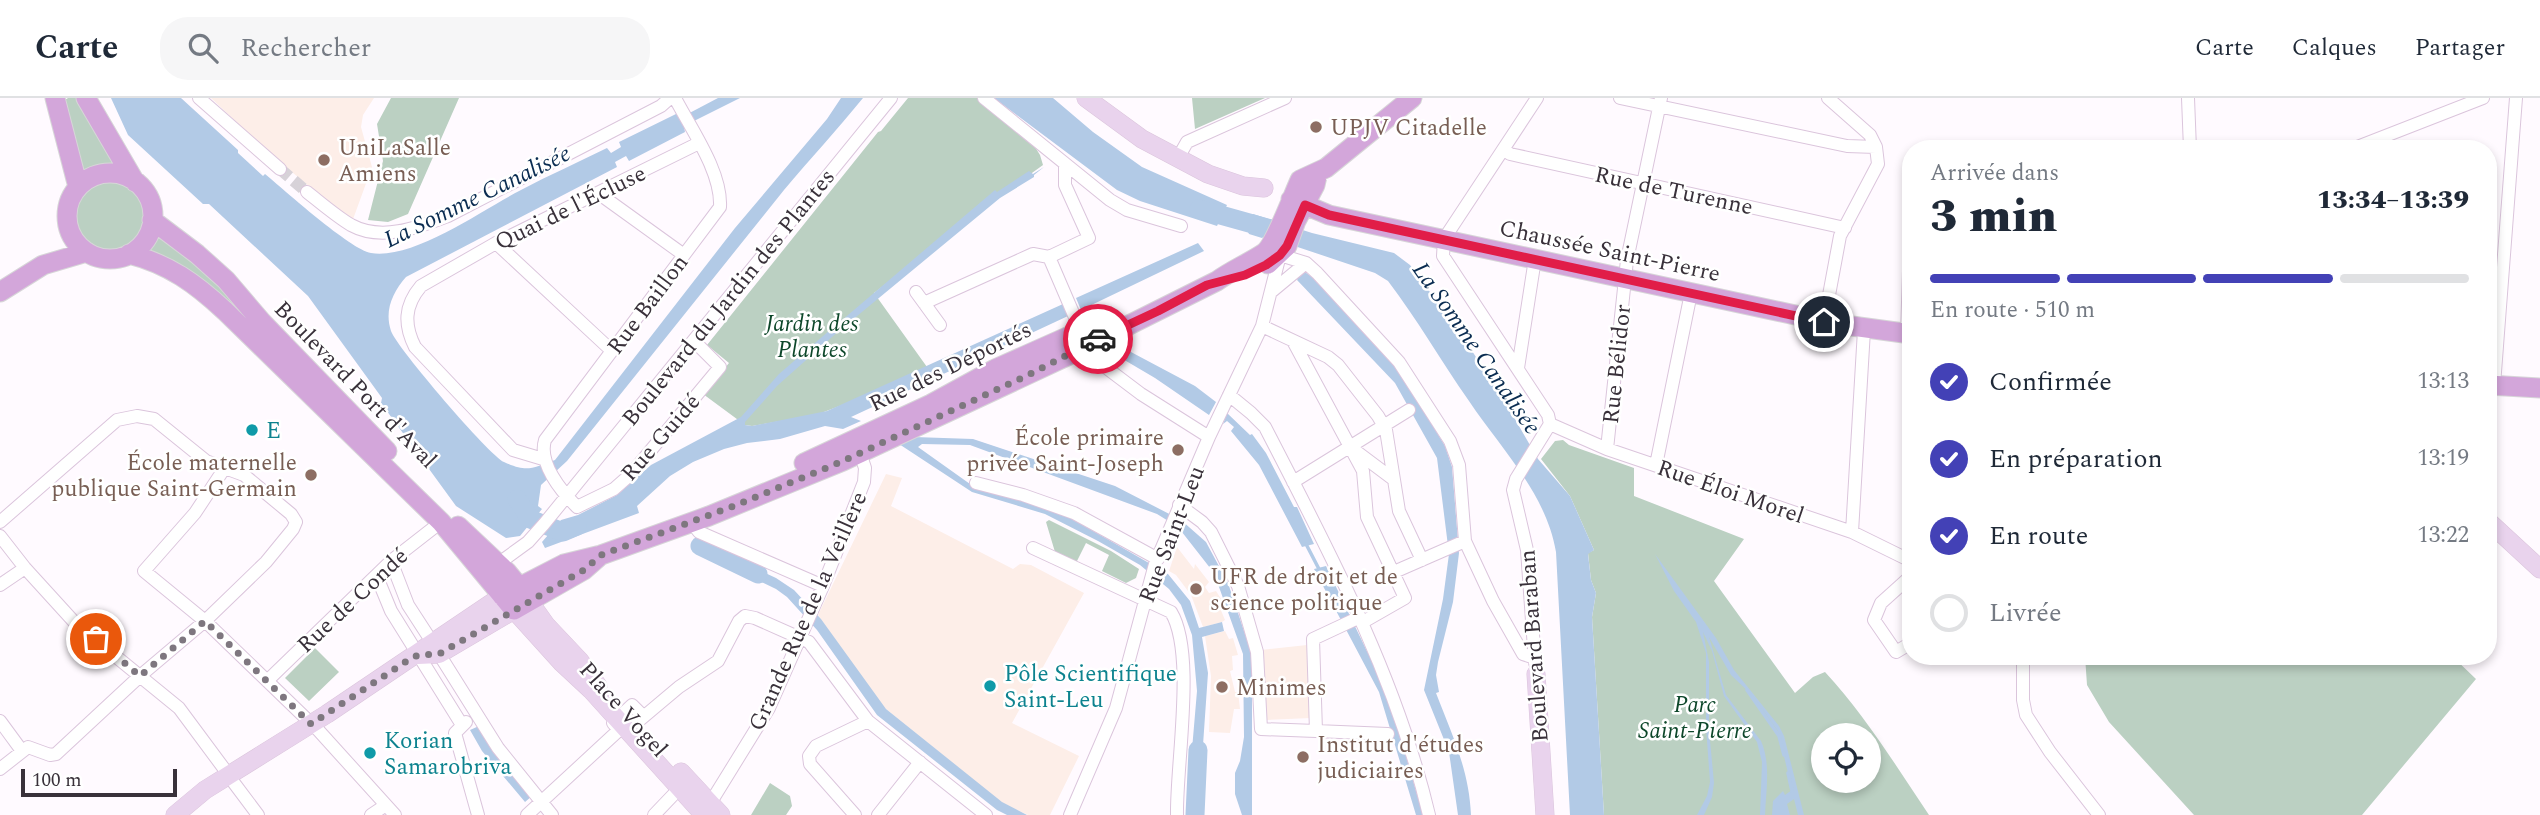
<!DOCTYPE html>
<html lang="fr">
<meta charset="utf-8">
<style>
:root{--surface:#fff;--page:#f6f6f7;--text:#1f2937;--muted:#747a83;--line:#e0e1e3;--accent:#4341b6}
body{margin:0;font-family:Spectral,serif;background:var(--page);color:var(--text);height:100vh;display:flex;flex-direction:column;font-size:26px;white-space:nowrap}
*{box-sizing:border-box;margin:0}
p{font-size:23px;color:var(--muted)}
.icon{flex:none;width:38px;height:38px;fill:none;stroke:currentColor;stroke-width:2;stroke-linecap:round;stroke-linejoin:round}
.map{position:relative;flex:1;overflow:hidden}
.panel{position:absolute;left:1902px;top:42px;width:595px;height:525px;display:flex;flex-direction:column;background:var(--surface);border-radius:28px;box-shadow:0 4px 10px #0003}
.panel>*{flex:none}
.buttons{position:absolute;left:1811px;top:625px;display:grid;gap:14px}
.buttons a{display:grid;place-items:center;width:70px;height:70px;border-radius:50%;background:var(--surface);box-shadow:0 4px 10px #0003;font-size:35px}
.scale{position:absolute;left:21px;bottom:18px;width:156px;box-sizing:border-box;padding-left:7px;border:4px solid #39313a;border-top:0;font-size:19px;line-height:24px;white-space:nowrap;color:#39313a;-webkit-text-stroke:5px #fff;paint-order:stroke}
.pin{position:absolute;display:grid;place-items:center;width:60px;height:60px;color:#fff;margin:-30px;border:4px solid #fff;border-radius:50%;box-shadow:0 2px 7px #0007}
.courier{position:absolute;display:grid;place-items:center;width:70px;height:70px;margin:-35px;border:5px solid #e11d48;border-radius:50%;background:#fff;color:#222;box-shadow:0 2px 9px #0007}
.summary em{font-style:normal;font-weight:800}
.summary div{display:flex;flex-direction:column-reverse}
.summary{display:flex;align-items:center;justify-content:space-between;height:119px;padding:0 28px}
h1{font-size:46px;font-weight:800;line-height:52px}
.bar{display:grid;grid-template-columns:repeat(4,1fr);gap:10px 7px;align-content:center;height:84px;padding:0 28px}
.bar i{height:9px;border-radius:5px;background:var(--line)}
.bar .current{background:var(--accent)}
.bar p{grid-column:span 4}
ol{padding:0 28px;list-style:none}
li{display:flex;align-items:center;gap:21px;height:77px}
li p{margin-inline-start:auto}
li .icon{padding:7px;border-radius:50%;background:var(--accent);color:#fff;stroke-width:4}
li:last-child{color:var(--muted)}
li i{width:38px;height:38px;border:4px solid var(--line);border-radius:50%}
header{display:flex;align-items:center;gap:42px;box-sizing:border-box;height:98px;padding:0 35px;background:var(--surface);border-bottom:2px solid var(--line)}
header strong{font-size:33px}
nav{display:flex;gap:38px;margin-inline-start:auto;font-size:24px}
.search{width:490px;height:63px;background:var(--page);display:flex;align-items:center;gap:18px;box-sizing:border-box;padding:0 24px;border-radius:28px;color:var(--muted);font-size:26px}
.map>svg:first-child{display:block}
.education{fill:#fdeee8}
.green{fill:#bbd0c2;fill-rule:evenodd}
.water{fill:#b2cae6}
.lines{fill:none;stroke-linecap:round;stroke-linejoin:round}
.stream{stroke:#b2cae6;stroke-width:3.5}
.river{stroke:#b2cae6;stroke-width:19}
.street-tunnel{stroke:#d7d2d8;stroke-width:12;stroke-dasharray:12 6;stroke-linecap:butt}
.street-casing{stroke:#dbc5dc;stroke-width:14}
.secondary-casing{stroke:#dbc5dc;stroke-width:19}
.primary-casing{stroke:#d7d6d8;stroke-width:21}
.street{stroke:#fff;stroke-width:12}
.secondary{stroke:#e9d3ed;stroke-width:18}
.primary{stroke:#d3a6da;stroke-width:19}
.done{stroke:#7e777f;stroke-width:7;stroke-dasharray:0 12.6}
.route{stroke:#e11d48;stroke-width:9}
.education-dot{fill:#8d6e63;stroke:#fff;stroke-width:2.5}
.culture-dot{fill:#0f9aa8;stroke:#fff;stroke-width:2.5}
.labels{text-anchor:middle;stroke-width:5;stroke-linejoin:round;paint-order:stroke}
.education-label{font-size:23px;fill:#785e54;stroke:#fff;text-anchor:start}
.street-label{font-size:23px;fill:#39313a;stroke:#fff}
.park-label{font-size:23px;font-style:italic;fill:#0d472a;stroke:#fff}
.culture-label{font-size:23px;fill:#0d838f;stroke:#fff;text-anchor:start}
.water-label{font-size:24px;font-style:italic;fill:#0a2c51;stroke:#fff}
</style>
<header>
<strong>Carte</strong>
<div class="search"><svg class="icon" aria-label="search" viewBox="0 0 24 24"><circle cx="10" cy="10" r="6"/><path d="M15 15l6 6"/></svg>Rechercher</div>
<nav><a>Carte</a><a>Calques</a><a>Partager</a></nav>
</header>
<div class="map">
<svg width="2540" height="717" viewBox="0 0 2540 717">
<rect width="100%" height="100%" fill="#fffaff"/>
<path class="education" d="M211 0H374L363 17 361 29 372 69 352 124 269 55Z
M886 376 902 380 891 408 1013 471 1020 466 1031 467 1084 495 1012 625 1079 658 1050 717H1028L1002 705 881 607 818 517Z
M1177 449 1194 471 1195 466 1209 484 1205 489 1209 495 1216 493 1225 507 1220 510 1225 522 1222 524 1203 529 1191 497 1176 477 1169 473Z
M1225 533 1229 541 1233 540 1238 557 1232 558 1233 572 1230 573 1235 594H1238L1240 611H1234L1230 635 1209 634 1211 578 1205 538Z
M1307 547 1311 620 1266 622 1261 552Z"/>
<path class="green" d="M68 0H80L119 66H103L82 74 63 3Z
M391 0H459L408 116 388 124 368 122 383 63 377 26Z
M908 0H979L1028 38 1040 57 1043 67 993 103 874 195 927 269 850 304 816 317 752 328 745 327 703 296 729 265 707 247 878 34 881 33Z
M1192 0H1265L1195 31Z
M73 117a36 36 0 1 1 72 0a36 36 0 1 1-72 0Z
M156 132 191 157 254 228 144 155Z
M1563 342 1569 347 1634 370V398L1744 441 1714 483 1795 595 1813 579 1825 574C1865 617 1896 668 1929 717H1604L1592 519 1596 495 1591 482 1588 455 1594 452 1570 398 1541 361 1555 343ZM1824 637H1869V682H1824Z
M1049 422 1111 453 1139 471 1136 480 1126 485 1102 473 1109 457 1086 445 1076 465 1055 454 1046 424Z
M315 550 339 574 309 603 285 580Z
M2085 558H2452L2476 581 2362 717H2194L2109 624 2087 587Z
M770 685 790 698 792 708 786 717H751Z"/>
<path class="water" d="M111 0H181L238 52V55L263 78 265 76C283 91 351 152 371 155 413 162 482 112 521 92 549 77 579 64 607 50L611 55 621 49 619 44 676 16 680 20 718 0H740L684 28 685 34 629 63 626 58 615 64 617 69 406 179C393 194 384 212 391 233 397 250 490 358 504 364 528 375 532 370 555 362L735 130 827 21 841 0H863C837 32 810 61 784 92L567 363 541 387 538 408 542 411 520 438 506 440 456 408 381 305 382 300 308 198 209 106H203L128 37Z
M994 0H1053L1093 34 1142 69 1227 107 1217 128 1140 103 1117 92Z
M1044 69 1034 77V79L1000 100 845 228 841 223 995 92 997 94 1029 73 1033 76Z
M1253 116 1312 135 1394 155 1410 167 1458 232 1500 295 1538 361 1570 398 1594 452 1588 456 1591 482 1596 495 1592 519 1604 717H1570L1556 454C1546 395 1501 351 1469 303 1441 263 1417 221 1388 183L1375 175 1265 138 1262 140 1249 136 1246 130 1248 121Z
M1198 145 1204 153 1081 212 1076 200Z
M1302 172 1312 179 1396 267 1445 348 1452 369 1459 455 1453 504 1438 564 1436 577 1439 594 1436 595C1452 637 1469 671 1471 717H1458L1449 654 1424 592 1443 501 1449 456 1437 360 1395 285 1297 182Z
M1063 206 1068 218 851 319 861 323 843 331 825 328 780 341 747 345 724 351 693 364 670 378 637 408 639 415 545 450 542 444 561 422 578 417 617 397 651 367 741 319 779 276 837 226 841 231 777 288 745 324V327L752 328 827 313Z
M1114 245 1195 288 1216 304 1209 317 1155 280 1104 250Z
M1227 315 1250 337 1252 336 1266 355 1294 409H1297L1314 446 1302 449 1259 367 1231 333 1234 329 1227 323 1223 326Z
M914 339 973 341 1115 388 1181 422 1206 444 1228 485 1252 557V717H1242L1235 696V675L1240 663 1244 639 1243 556 1214 475 1178 429 1157 416 970 347 922 346 918 349 970 386 1062 415 1168 476 1190 503 1199 530 1222 524 1224 533 1202 539 1208 575 1201 676 1190 675 1197 593 1192 537 1181 507 1169 491 1140 467 1098 443 1045 416 972 394 899 346Z
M1655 456 1716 540 1734 572 1779 628 1784 638 1804 717H1798L1794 701 1787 706 1790 717H1772L1773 703 1783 693 1785 697 1792 692 1778 633 1752 597 1731 577 1709 539 1726 597 1761 643C1771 665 1766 693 1765 717H1760L1762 664 1757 644 1724 598 1712 553 1703 534 1709 564V632L1714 685 1712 699 1704 717H1697L1707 698 1710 684 1706 629V555L1696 524 1674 493Z
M737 462 776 480 794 492 821 521 886 611 1002 704 1027 717H1007L997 712 877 617 817 532 787 499 776 491 733 470Z
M1326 468 1389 599 1423 717H1416L1379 594 1314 471Z
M479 628 532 698 525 704 482 653 470 632Z"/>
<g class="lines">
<path class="stream" d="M1306 446 1320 473
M1747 592 1779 638 1784 657
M1788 675 1792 693"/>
<path class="river" d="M1199 111 1271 131
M517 401 530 421 563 434 577 428
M700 448 758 476
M1195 717 1198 652"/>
<path class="street-tunnel" d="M280 71 307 94"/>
<defs>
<path id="street" d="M199 0 280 71
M675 0C691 31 722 74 720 109L545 342C538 365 561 393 577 409L614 391 631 376 720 269 694 243
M984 0 1110 102 1127 112 1181 128
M1537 0 1444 141 1443 158 1548 317 1550 326
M1620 0 1847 48 1876 49
M2188 0 2190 51
M2139 51 2190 49
M2352 51 2483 0
M1504 52 1510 56 1845 130
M1178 60 1187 44 1285 0
M307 94C321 105 336 118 351 127 382 144 419 129 448 118L661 8 670 0
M598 95 684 157
M496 145 612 253
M1049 159 1089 140 1065 87V66
M916 194 940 227
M1271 194 1306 165
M924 205 1033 156 1049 159 1092 259 1141 296 1209 339
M1824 224 1840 138 1878 66 1876 49 1870 37 1828 0
M1262 228 1328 259 1338 267 1378 318 1386 332 1399 413 1422 462
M1907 236 1909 173
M1293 243 1363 373 1367 419 1405 500 1363 524
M1518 270 1535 161
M2494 287 2516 0
M1229 297 1251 315 1265 329C1330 455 1396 578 1429 717
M1550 326 1607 351 1852 434 1911 463
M1353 351 1393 381
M1607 351 1627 162 1661 0
M543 361 513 352 415 249C404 227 404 208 421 188L496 145 699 45
M1656 367 1691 195
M224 371 195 415 144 473 205 523 319 633 395 717
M1293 384 1409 312
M976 385 1023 397 1074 415 1158 461
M1179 407 1202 424 1211 434 1238 488 1257 554 1261 631 1316 633 1313 541 1360 519
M0 424 117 322 137 318 154 321 206 363 244 377 291 416 296 424 293 431 266 464 205 523 140 578 56 656 50 657 28 649 0 671
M691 424 699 434 823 488
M1852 434 1864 232
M0 438 25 470 76 526 179 610 228 676
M1033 450 1171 514C1196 555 1176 666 1177 717
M391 463 408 507 432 544
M499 465 528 444 544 426 891 0
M1394 474 1465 443
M1911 478 1881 505 1874 522 1896 554 1911 545
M377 479 391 513 462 627
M0 487 25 470
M439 556 498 650 552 717
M2023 558V602L2026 617 2050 654 2099 717
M1535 565 1527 452 1513 392 1516 381 1550 326
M267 583 391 463 441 424
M0 623 22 653
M466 624 455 635 478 717
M635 626 679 589 718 563 739 523 745 518 755 520 809 544 868 623 986 717
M1316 633 1388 636
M234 685 258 717
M706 712 769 610 823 488 864 384 865 370 860 355
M371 717 386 707
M527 717 619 632 613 625 632 607 643 618
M654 717 675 695 683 692
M855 717 810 666 809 658 816 648 868 623
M878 717 920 664
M1070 717 1116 610 1155 466 1209 339 1262 228 1280 157 1306 165 1317 175 1399 264 1450 343 1459 367 1465 443 1493 503 1523 556 1535 560"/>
<path id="secondary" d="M1086 0 1142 41 1208 76 1243 88 1264 90
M2488 423 2540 471
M529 503 546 527 580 563 598 588
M418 557 439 556 514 512 562 565 591 592 704 717
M1536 576 1545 717
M681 674 721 717
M175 717 205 692 327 616 502 498"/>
<path id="primary" d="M55 0 78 89
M86 0 135 84
M67 118a43 43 0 1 1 86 0a43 43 0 1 1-86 0Z
M1291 101 1329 117 1837 226 1911 236
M152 122 197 156 226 182 261 223 387 353
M129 156C169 166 196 186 225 213L441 424 514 512 584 472 601 457
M1268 166 1287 148 1296 123 1315 87 1318 74
M0 194 43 167 87 154
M2488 287 2540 290
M804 365 931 306 995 271 1067 239 1082 234 1108 236
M458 428 507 474 525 496
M502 498 564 466 601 457 709 418 843 363 1063 260 1217 183C1232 172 1249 165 1264 155 1275 147 1293 97 1300 82L1326 70 1412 0"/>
</defs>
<use href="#street" class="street-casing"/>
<use href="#secondary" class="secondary-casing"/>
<use href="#primary" class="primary-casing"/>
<use href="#street" class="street"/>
<use href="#secondary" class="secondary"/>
<use href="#primary" class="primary"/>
</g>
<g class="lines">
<path class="done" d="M96 541 140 578 205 523 311 626 410 561 418 557 439 556 584 472 601 457 734 408 843 363 1026 278 1098 241"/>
<path class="route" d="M1098 241 1158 213 1207 187 1245 177 1266 167 1280 157 1287 148 1305 107 1329 117 1824 224"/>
</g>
<g class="education-dot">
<circle cx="1316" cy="29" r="7"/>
<circle cx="324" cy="62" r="7"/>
<circle cx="1178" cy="352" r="7"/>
<circle cx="311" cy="377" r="7"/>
<circle cx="1196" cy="491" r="7"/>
<circle cx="1222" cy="589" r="7"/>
<circle cx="1303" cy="659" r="7"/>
</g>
<g class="culture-dot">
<circle cx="252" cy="332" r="7"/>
<circle cx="990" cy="588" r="7"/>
<circle cx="370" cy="655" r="7"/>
</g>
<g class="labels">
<g class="education-label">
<text x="1330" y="37">UPJV Citadelle</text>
<text x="338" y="57">UniLaSalle<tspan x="338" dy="26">Amiens</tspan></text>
<text x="1164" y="347" text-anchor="end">École primaire<tspan x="1164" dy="26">privée Saint-Joseph</tspan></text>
<text x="297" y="372" text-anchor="end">École maternelle<tspan x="297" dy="26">publique Saint-Germain</tspan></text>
<text x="1210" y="486">UFR de droit et de<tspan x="1210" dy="26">science politique</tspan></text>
<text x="1236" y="597">Minimes</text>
<text x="1317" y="654">Institut d'études<tspan x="1317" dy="26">judiciaires</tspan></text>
</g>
<g class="street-label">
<text transform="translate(1674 92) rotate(12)" y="8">Rue de Turenne</text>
<text transform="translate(570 109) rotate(-26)" y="8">Quai de l'Écluse</text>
<text transform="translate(1610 152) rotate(12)" y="8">Chaussée Saint-Pierre</text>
<text transform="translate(728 199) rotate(-51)" y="8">Boulevard du Jardin des Plantes</text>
<text transform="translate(647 206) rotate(-53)" y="8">Rue Baillon</text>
<text transform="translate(1616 266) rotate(-84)" y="8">Rue Bélidor</text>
<text transform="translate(950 268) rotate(-26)" y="8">Rue des Déportés</text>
<text transform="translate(356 286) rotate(46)" y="8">Boulevard Port d'Aval</text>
<text transform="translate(660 339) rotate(-49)" y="8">Rue Guidé</text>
<text transform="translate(1731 393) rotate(19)" y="8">Rue Éloi Morel</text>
<text transform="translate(1171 436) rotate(-69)" y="8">Rue Saint-Leu</text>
<text transform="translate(352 502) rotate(-43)" y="8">Rue de Condé</text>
<text transform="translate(807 513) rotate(-66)" y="8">Grande Rue de la Veillère</text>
<text transform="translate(1533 548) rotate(-94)" y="8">Boulevard Baraban</text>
<text transform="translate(624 611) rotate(48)" y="8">Place Vogel</text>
</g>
<g class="park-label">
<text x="812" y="233">Jardin des<tspan x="812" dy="26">Plantes</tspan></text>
<text x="1695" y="614">Parc<tspan x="1695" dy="26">Saint-Pierre</tspan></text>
</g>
<g class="culture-label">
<text x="266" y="340">E</text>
<text x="1004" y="583">Pôle Scientifique<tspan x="1004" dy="26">Saint-Leu</tspan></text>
<text x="384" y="650">Korian<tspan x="384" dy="26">Samarobriva</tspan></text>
</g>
<g class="water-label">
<text transform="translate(477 98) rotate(-26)" y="8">La Somme Canalisée</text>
<text transform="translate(1477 250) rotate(55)" y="8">La Somme Canalisée</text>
</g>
</g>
</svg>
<div class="buttons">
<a><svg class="icon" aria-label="locate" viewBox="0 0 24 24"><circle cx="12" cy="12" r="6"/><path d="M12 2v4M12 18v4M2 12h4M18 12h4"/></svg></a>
</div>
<div class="scale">100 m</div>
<div class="pin" style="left:96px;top:541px;background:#ea580c"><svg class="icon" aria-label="bag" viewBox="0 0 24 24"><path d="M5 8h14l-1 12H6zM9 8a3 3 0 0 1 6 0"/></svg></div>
<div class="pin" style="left:1824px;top:224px;background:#1f2937"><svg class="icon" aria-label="home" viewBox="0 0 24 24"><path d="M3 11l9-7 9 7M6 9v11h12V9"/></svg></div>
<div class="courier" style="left:1098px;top:241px"><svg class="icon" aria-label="car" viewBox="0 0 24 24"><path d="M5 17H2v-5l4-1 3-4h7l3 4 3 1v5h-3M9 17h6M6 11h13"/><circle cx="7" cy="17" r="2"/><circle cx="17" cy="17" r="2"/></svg></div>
<section class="panel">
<div class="summary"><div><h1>3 min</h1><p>Arrivée dans</p></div><em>13:34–13:39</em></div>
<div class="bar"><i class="current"></i><i class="current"></i><i class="current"></i><i></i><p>En route · 510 m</p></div>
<ol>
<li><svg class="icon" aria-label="check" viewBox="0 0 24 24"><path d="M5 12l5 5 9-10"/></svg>Confirmée<p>13:13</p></li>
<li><svg class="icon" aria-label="check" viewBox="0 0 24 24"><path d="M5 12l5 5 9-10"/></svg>En préparation<p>13:19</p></li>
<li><svg class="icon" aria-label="check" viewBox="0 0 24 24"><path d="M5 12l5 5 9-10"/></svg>En route<p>13:22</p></li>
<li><i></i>Livrée</li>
</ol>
</section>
</div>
